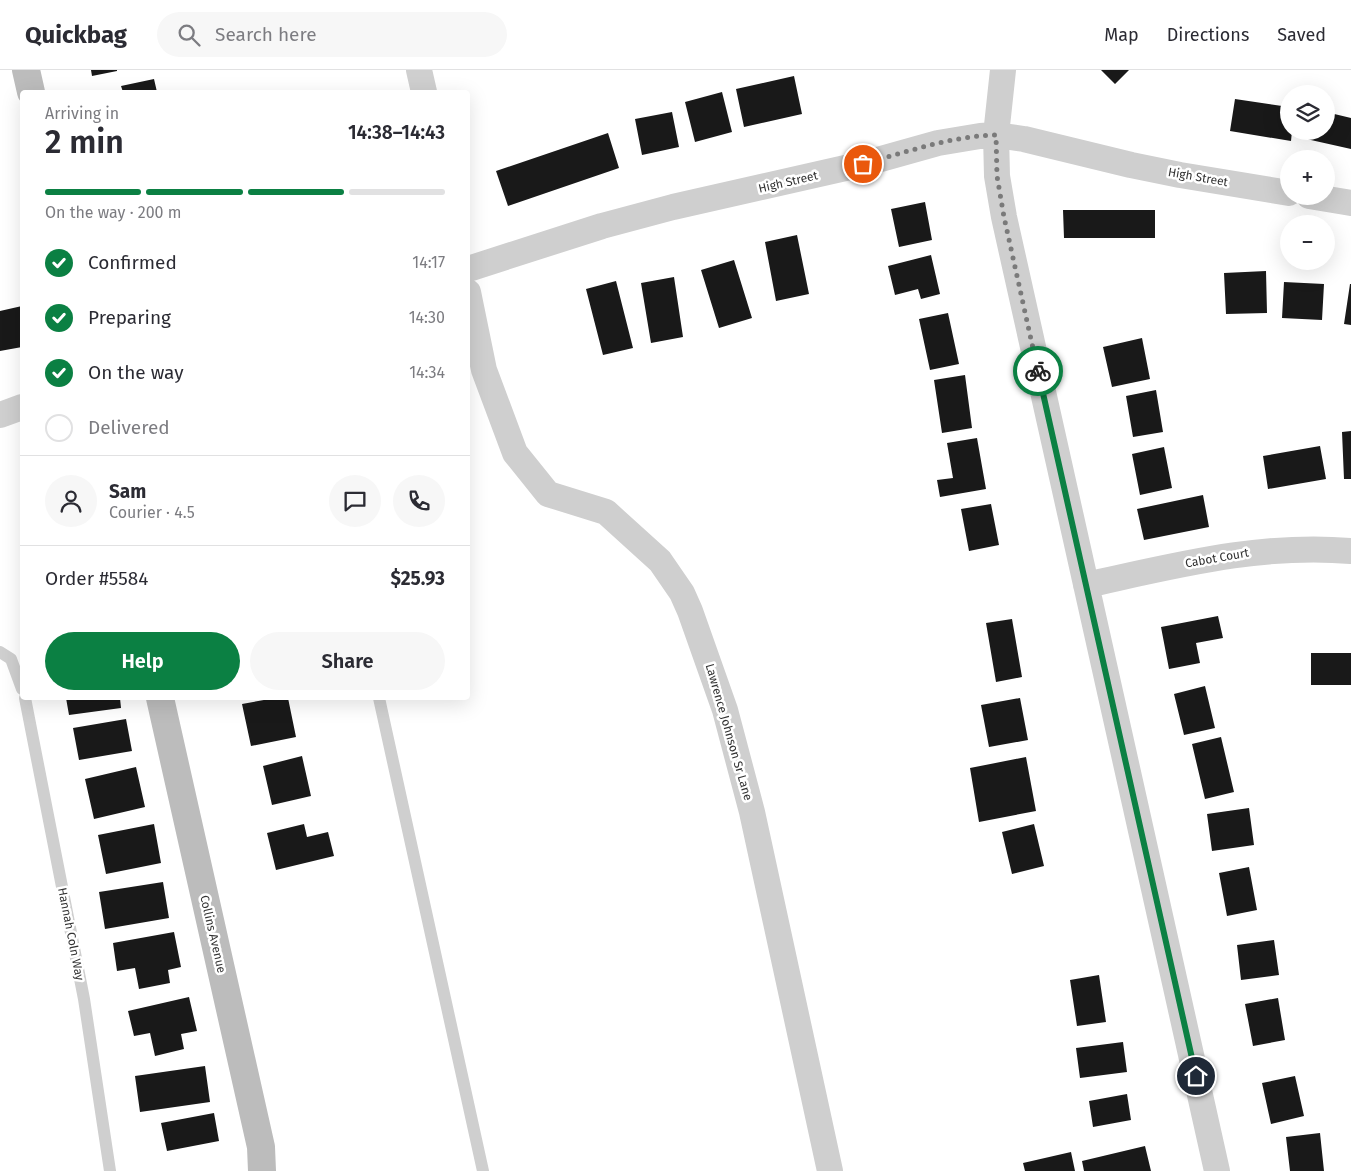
<!DOCTYPE html>
<meta charset="utf-8">
<style>
:root{--surface:#fff;--page:#f7f7f7;--text:#2b2b33;--muted:#7c7c81;--line:#e1e1e2;--accent:#0b8043}
body{margin:0;font-family:"Fira Sans",sans-serif;background:var(--page);color:var(--text);height:100vh;display:flex;flex-direction:column;font-size:19px;white-space:nowrap}
*{box-sizing:border-box;margin:0}
p{font-size:16px;color:var(--muted)}
.icon{flex:none;width:28px;height:28px;fill:none;stroke:currentColor;stroke-width:2;stroke-linecap:round;stroke-linejoin:round}
.map{position:relative;flex:1;overflow:hidden}
.details{position:absolute;left:20px;top:20px;width:450px;height:610px;display:flex;flex-direction:column;background:var(--surface);border-radius:5px;box-shadow:0 5px 20px #0002}
.details>*{flex:none}
.fabs{position:absolute;left:1280px;top:15px;display:grid;gap:10px}
.fabs a{display:grid;place-items:center;width:55px;height:55px;border-radius:50%;background:var(--surface);box-shadow:0 5px 20px #0002;font-size:25px}
.pin{position:absolute;display:grid;place-items:center;width:42px;height:42px;color:#fff;margin:-21px;border:2px solid #fff;border-radius:50%;box-shadow:0 1px 5px #0007}
.courier{position:absolute;display:grid;place-items:center;width:50px;height:50px;margin:-25px;border:4px solid #0b8043;border-radius:50%;background:#fff;color:#222;box-shadow:0 1px 6px #0007}
.summary em{font-style:normal;font-weight:600}
.summary div{display:flex;flex-direction:column-reverse}
.summary{display:flex;align-items:center;justify-content:space-between;height:85px;padding:0 25px}
h1{font-size:32px;font-weight:600;line-height:38px}
.bar{display:grid;grid-template-columns:repeat(4,1fr);gap:8px 5px;align-content:center;height:60px;padding:0 25px}
.bar i{height:6px;border-radius:4px;background:var(--line)}
.bar .active{background:var(--accent)}
.bar p{grid-column:span 4}
.line{display:flex;align-items:center;gap:12px;padding:0 25px;border-top:1px solid var(--line)}
.line div{flex:1}
.round{display:grid;place-items:center;flex:none;width:52px;height:52px;border-radius:26px;background:var(--page)}
ol{padding:0 25px;list-style:none}
li{display:flex;align-items:center;gap:15px;height:55px}
li p{margin-inline-start:auto}
li .icon{padding:5px;border-radius:50%;background:var(--accent);color:#fff;stroke-width:4}
li:last-child{color:var(--muted)}
li i{width:28px;height:28px;border:2px solid var(--line);border-radius:50%}
.action{display:flex;gap:10px;margin-top:auto;padding:10px 25px}
.action a{flex:1;height:58px;border-radius:30px;background:var(--accent);color:#fff;font-size:20px;font-weight:600;line-height:58px;text-align:center}
.action a+a{background:var(--page);color:var(--text)}
header{display:flex;align-items:center;gap:30px;box-sizing:border-box;height:70px;padding:0 25px;background:var(--surface);border-bottom:1px solid var(--line)}
header strong{font-size:24px}
nav{display:flex;gap:28px;margin-inline-start:auto;font-size:18px}
.search{width:350px;height:45px;background:var(--page);display:flex;align-items:center;gap:12px;box-sizing:border-box;padding:0 18px;border-radius:28px;color:var(--muted);font-size:19px}
.map>svg:first-child{display:block}
.building{fill:#191919}
.lines{fill:none;stroke-linecap:round;stroke-linejoin:round}
.lane{stroke:#cfcfcf;stroke-width:12}
.street{stroke:#cfcfcf;stroke-width:26}
.secondary{stroke:#bcbcbc;stroke-width:28}
.done{stroke:#7a7a7a;stroke-width:5;stroke-dasharray:0 9}
.route{stroke:#0b8043;stroke-width:6}
.labels{text-anchor:middle;stroke-width:5;stroke-linejoin:round;paint-order:stroke}
.street-label{font-size:12px;fill:#323232;stroke:#fff}
</style>
<header>
<strong>Quickbag</strong>
<div class="search"><svg class="icon" aria-label="search" viewBox="0 0 24 24"><circle cx="10" cy="10" r="6"/><path d="M15 15l6 6"/></svg>Search here</div>
<nav><a>Map</a><a>Directions</a><a>Saved</a></nav>
</header>
<div class="map">
<svg width="1351" height="1101" viewBox="0 0 1351 1101">
<rect width="100%" height="100%" fill="#fff"/>
<path class="building" d="M91 0H117V1L92 6Z
M1101 0H1129L1115 14Z
M794 6 802 44 744 57 736 19Z
M154 9 157 22H123L121 16Z
M722 22 732 62 695 72 685 32Z
M1235 29 1289 37V61H1292L1291 71 1230 61Z
M672 42 679 77 642 85 635 49Z
M1326 42 1351 48V79L1302 68 1304 61H1326Z
M608 63 619 98 508 136 496 101Z
M925 132 932 170 899 177 891 139Z
M1063 140H1155V168H1064Z
M797 165 809 224 776 231 765 172Z
M931 185 940 224 921 229 918 219 895 225 888 196Z
M734 190 752 248 719 258 701 200Z
M1266 201 1267 243 1226 244 1224 203Z
M674 207 683 267 651 273 641 213Z
M616 211 633 278 603 285 586 219Z
M1284 212 1324 214 1322 250 1282 248Z
M1350 214H1351V255L1344 254Z
M22 236V277L0 281V241Z
M948 243 959 294 930 300 919 249Z
M1142 268 1150 309 1112 317 1103 277Z
M965 305 972 358 942 363 934 310Z
M1156 320 1163 362 1133 367 1126 326Z
M1351 361V409H1344L1342 362Z
M977 368 986 419 940 427 937 410 953 408 947 373Z
M1320 376 1326 409 1268 419 1263 386Z
M1164 377 1172 418 1140 425 1132 384Z
M1203 425 1209 457 1144 470 1137 439Z
M991 434 999 475 969 481 961 439Z
M1218 546 1223 568 1196 573 1200 593 1169 599 1161 557Z
M1012 549 1022 607 996 612 986 553Z
M1311 583H1351V615H1311Z
M1205 616 1215 658 1184 665 1174 624Z
M66 628H120L121 638 69 645Z
M275 628H288L296 667 251 676 242 634Z
M1020 628 1028 670 989 677 981 635Z
M126 649 132 681 79 690 73 658Z
M1221 667 1234 722 1205 729 1192 674Z
M302 686 311 726 272 735 263 696Z
M1026 687 1036 741 979 752 970 698Z
M136 697 145 737 94 749 85 709Z
M1249 738 1254 775 1212 781 1207 744Z
M154 754 161 793 106 804 98 765Z
M304 754 307 767 328 762 334 786 276 800 267 763Z
M1034 754 1044 796 1012 804 1002 762Z
M1249 797 1257 840 1227 846 1219 803Z
M163 812 169 848 105 859 99 822Z
M174 862 181 897 168 900 170 913 139 919 135 898 117 901 113 873Z
M1274 870 1279 905 1241 910 1237 875Z
M1099 905 1106 952 1077 956 1070 910Z
M189 927 197 961 181 964 184 979 155 986 150 963 134 966 128 941Z
M1278 928 1285 970 1253 976 1245 934Z
M1123 972 1127 1002 1080 1008 1076 978Z
M205 996 210 1032 140 1042 135 1006Z
M1295 1006 1304 1046 1271 1054 1262 1013Z
M1127 1024 1131 1050 1093 1057 1089 1031Z
M214 1043 219 1071 167 1081 161 1053Z
M1320 1063 1324 1101H1290L1286 1067Z
M1145 1076 1151 1101H1084L1082 1091Z
M1071 1082 1075 1101H1025L1023 1093Z"/>
<g class="lines">
<path class="lane" d="M0 582 11 589 22 619
M25 628 84 929 110 1101
M379 628 483 1101"/>
<path class="street" d="M419 0 424 22
M1003 0 996 65 997 106 1004 147 1217 1101
M1309 126 1351 133
M468 199 602 156 673 137 863 94 938 73 980 66 996 65 1024 69 1131 95 1180 105 1289 123
M468 222 484 300 515 383 548 424 606 442 660 491 682 523 690 541 725 640 752 742 830 1101
M0 345 22 337
M1086 515C1174 496 1260 473 1351 481"/>
<path class="secondary" d="M26 0 31 22
M160 628 261 1077 262 1101"/>
</g>
<g class="lines">
<path class="done" d="M863 94C907 82 951 66 996 65L997 106 1004 147 1038 301"/>
<path class="route" d="M1038 301 1196 1006"/>
</g>
<g class="labels">
<g class="street-label">
<text transform="translate(1198 107) rotate(10)" y="4">High Street</text>
<text transform="translate(788 112) rotate(-13)" y="4">High Street</text>
<text transform="translate(1217 488) rotate(-10)" y="4">Cabot Court</text>
<text transform="translate(729 662) rotate(74)" y="4">Lawrence Johnson Sr Lane</text>
<text transform="translate(71 864) rotate(79)" y="4">Hannah Coln Way</text>
<text transform="translate(213 864) rotate(77)" y="4">Collins Avenue</text>
</g>
</g>
</svg>
<div class="fabs">
<a><svg class="icon" aria-label="layers" viewBox="0 0 24 24"><path d="M12 4l9 5-9 5-9-5zM3 14l9 5 9-5"/></svg></a>
<a>+</a>
<a>−</a>
</div>
<div class="pin" style="left:863px;top:94px;background:#ea580c"><svg class="icon" aria-label="bag" viewBox="0 0 24 24"><path d="M5 8h14l-1 12H6zM9 8a3 3 0 0 1 6 0"/></svg></div>
<div class="pin" style="left:1196px;top:1006px;background:#1f2937"><svg class="icon" aria-label="home" viewBox="0 0 24 24"><path d="M3 11l9-7 9 7M6 9v11h12V9"/></svg></div>
<div class="courier" style="left:1038px;top:301px"><svg class="icon" aria-label="bike" viewBox="0 0 24 24"><circle cx="6" cy="16" r="4"/><circle cx="18" cy="16" r="4"/><path d="M6 16l4-8h5l3 8M10 8l3 8H6M13 5h3"/></svg></div>
<section class="details">
<div class="summary"><div><h1>2 min</h1><p>Arriving in</p></div><em>14:38–14:43</em></div>
<div class="bar"><i class="active"></i><i class="active"></i><i class="active"></i><i></i><p>On the way · 200 m</p></div>
<ol>
<li><svg class="icon" aria-label="check" viewBox="0 0 24 24"><path d="M5 12l5 5 9-10"/></svg>Confirmed<p>14:17</p></li>
<li><svg class="icon" aria-label="check" viewBox="0 0 24 24"><path d="M5 12l5 5 9-10"/></svg>Preparing<p>14:30</p></li>
<li><svg class="icon" aria-label="check" viewBox="0 0 24 24"><path d="M5 12l5 5 9-10"/></svg>On the way<p>14:34</p></li>
<li><i></i>Delivered</li>
</ol>
<div class="line" style="height:90px"><a class="round"><svg class="icon" aria-label="person" viewBox="0 0 24 24"><circle cx="12" cy="8" r="4"/><path d="M4 21q1-7 8-7t8 7"/></svg></a><div><b>Sam</b><p>Courier · 4.5</p></div><a class="round"><svg class="icon" aria-label="chat" viewBox="0 0 24 24"><path d="M4 5h16v11H9l-5 4z"/></svg></a><a class="round"><svg class="icon" aria-label="phone" viewBox="0 0 24 24"><path d="M5 4h4l2 5-3 2q2 4 5 5l2-3 5 2v4C11 20 4 13 5 4z"/></svg></a></div>
<div class="line" style="height:65px"><div>Order #5584</div><b>$25.93</b></div>
<div class="action"><a>Help</a><a>Share</a></div>
</section>
</div>
